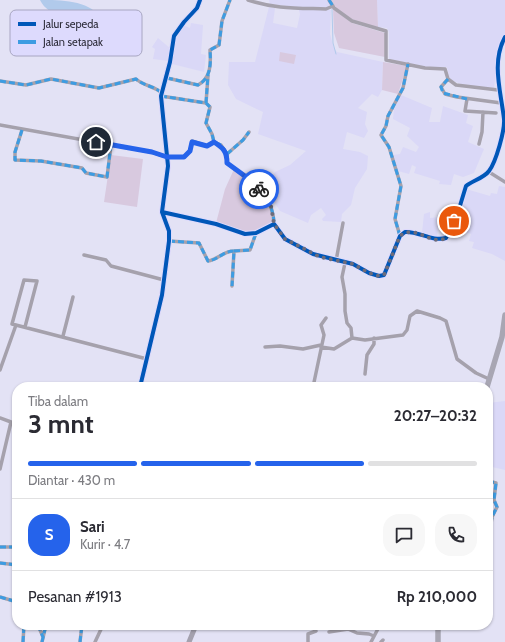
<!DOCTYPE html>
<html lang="id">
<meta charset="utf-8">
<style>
:root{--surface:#fff;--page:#f7f7f7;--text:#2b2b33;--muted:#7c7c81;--line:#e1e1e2;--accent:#2563eb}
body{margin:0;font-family:Cabin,sans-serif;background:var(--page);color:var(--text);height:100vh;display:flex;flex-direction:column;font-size:15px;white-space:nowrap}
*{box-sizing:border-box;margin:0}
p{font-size:13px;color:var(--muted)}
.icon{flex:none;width:22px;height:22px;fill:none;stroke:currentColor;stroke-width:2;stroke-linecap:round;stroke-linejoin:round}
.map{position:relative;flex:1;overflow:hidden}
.drawer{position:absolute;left:12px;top:382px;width:481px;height:248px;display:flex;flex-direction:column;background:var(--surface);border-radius:16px;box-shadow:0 1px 3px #0004}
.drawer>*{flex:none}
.pin{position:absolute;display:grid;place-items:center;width:34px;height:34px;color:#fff;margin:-17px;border:2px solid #fff;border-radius:50%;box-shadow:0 1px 4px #0007}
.courier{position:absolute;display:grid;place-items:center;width:40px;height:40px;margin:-20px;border:3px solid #2563eb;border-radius:50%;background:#fff;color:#222;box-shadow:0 1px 5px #0007}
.head em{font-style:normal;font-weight:700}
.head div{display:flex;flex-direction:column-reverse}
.head{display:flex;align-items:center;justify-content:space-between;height:68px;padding:0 16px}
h1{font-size:26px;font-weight:700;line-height:30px}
.bar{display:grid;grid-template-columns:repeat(4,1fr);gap:6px 4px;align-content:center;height:48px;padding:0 16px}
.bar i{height:5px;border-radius:3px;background:var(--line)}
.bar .selected{background:var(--accent)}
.bar p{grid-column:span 4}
.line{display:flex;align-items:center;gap:10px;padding:0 16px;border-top:1px solid var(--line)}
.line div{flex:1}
.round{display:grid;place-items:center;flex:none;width:42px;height:42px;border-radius:16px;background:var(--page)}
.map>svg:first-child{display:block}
.built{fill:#dad8f7}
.green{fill:#d8c9df}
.water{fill:#b1caeb}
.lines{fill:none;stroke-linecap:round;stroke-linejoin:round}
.stream{stroke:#b1caeb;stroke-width:1}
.street{stroke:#a5a1ac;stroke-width:3.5}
.secondary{stroke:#a4a1ae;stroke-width:5}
.primary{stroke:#a8a6b3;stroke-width:5.5}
.quiet{stroke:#3d9ce2;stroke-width:3;stroke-dasharray:6 3;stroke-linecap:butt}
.cycleway-casing{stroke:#dddafd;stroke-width:6}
.cycleway{stroke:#0057b8;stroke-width:4}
.done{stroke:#6d6c7b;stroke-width:4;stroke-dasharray:0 7.2}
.route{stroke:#2563eb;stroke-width:5}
.key{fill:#dddafd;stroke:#a8a6c2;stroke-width:1}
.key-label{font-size:11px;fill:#2d2c39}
</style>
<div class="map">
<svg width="505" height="642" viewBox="0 0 505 642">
<rect width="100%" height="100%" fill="#e3e2f5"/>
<path class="built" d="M269 0H327L330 5 326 8H303L270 4Z
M377 0H505V36L503 37 499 47 494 88 464 85 453 81 449 77 447 67 431 68 389 59V32L387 28 378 27Z
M269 7 275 8 273 23 297 28 300 14 299 10H331L330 34 334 48 337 52 383 62 382 90 378 97 372 94 358 108 367 112 365 124 368 131 364 138 347 132 343 149 360 152 368 156 367 169 355 188 351 205 342 214 341 222 323 221 322 219 326 215 321 208 311 215 308 223 280 211 265 188 275 172 290 165 306 151 258 134 263 112 236 99 228 85 229 62H255Z
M191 23 203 25 201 54 206 55 204 72 172 64 177 35 183 25 190 28Z
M158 38 171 49 169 61 153 59 155 49 152 47Z
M401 95 432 108 429 122H440L443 106 468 115 466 123 473 126 468 142 484 149 474 173 463 177 454 174 451 185 439 184 440 181 414 173 416 167 412 165 409 174 398 171 393 155 400 154 403 147 416 152 419 147 407 136 410 128 393 119 394 109Z
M499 186 505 187V261L492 254 472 248 474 242 469 241 471 234 453 228 466 189 490 196 491 193 497 194Z
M430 212V218L439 217 437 237 422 233 424 214Z
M505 401V470L488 466V403Z"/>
<path class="green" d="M331 0H377L378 27C360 24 340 17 331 0Z
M333 9 352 23 385 33V57L339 48 334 33Z
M280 52 296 55 294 64 279 61Z
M383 62 407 66 398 94 382 90Z
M111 155 143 159 137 207 104 202Z
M235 167 255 182 266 195 273 206 275 221C257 241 238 230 216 223L225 189Z"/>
<path class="water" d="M40 0C61 0 88 0 100 17 104 24 106 35 109 44L94 49 90 26C75 16 49 19 40 0Z"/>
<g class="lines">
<path class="stream" d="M332 9 333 43 336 54"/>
<path class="street" d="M248 0C274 9 300 8 326 9L333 6
M329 0 334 8 352 21 386 31V60L425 68 445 69 448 79
M167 78 198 85C211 78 211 64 210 50L219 45 222 21 230 0
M448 79 441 87 445 94 457 97 501 103
M448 79 456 85 498 90
M0 81 26 85 51 79 99 88 136 79C144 86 154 86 162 93
M161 96 206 103 210 107 206 123 212 134 214 142 221 145 227 154V163C248 179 274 195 274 224
M467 99 465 111 496 113
M206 103 208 76
M0 125 151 152 167 157H184L190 151 192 141 207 146 214 142
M22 130 15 152V160L41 161 82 168 86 173 107 177 111 145
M479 144 482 132 483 112
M227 154 243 140 249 132
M489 172 505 182
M162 212 216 224 245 234 256 233 274 224 285 239 313 254 353 264 369 273 379 276 384 275 400 236 405 232C419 231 432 242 446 238L459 209 466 186C472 181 484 178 489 171 496 162 505 130 504 119 501 92 491 62 505 37
M400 236 395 219 401 186 389 147 381 135 386 126 388 116 403 88 408 64
M169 241 199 243 208 261C218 260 223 251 234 251L232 286
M234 251 250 250 256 233
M84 255 106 260 111 266 164 280
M336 261 343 223
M345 263 342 277 345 294V311L347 323 351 328 352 338
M25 327 37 281 24 280 12 324 147 359
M63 336 73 297
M265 347 280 346 303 349 321 345
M321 347 334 349 352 338 365 340 403 335 407 330 410 316 417 311 440 318 446 321 457 359 476 373 489 379
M0 370 16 325
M365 374 367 355 374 344V338
M313 387 324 335 321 325 326 318
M0 418 11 422 0 469
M488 481 496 483 494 500 497 507 492 517 488 544
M0 547H17
M0 563 17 565
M0 597 17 602
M38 625 43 637
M329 632 348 629 357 633 369 634 374 636
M23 642 24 625
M42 642 46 625
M80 642 82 625
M95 642 103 625
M308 642V634L316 631
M371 642 380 625
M381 642 383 640"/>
<path class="secondary" d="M140 387 162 295 169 241V231L162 212 168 166 161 96 170 62 174 36 184 22 197 8 200 0
M189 642 196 625"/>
<path class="primary" d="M487 387 502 337 505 315
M438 625V642"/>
<path class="quiet" d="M329 0 333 6
M167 78 198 85C211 78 211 64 210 50L219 45 222 21 230 0
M448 79 441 87 443 93 467 99
M0 81 26 85 51 79 99 88 136 79C144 86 154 86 162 93
M161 96 206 103 210 107 206 123 212 134 214 142 221 145 227 154V163C248 179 274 195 274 224
M206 103 208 75
M22 130 15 152V160L41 161 82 168 86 173 107 177 111 145
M227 154 243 140 249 132
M167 157H184L190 151 192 141 207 146 214 142
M400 236 395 219 401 186 389 147 381 135 386 126 388 116 403 88 408 64
M169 241 199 243 208 261C218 260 223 251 234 251L232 286
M234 251 250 250 256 233
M488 481 496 483 494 500 497 507 492 517 488 544
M0 547H17
M0 563 17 565
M0 597 17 602
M38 625 43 637
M23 642 24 625
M42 642 46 625
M80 642 82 625"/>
<defs>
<path id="cycleway" d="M162 212 216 224 245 234 256 233 274 224 285 239 313 254 353 264 369 273 379 276 384 275 400 236 405 232C419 231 432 242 446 238L459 209 466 186C472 181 484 178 489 171 496 162 505 130 504 119 501 92 491 62 505 37
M140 387 162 295 169 241V231L162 212 168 166 161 96 170 62 174 36 184 22 197 8 200 0"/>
</defs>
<use href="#cycleway" class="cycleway-casing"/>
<use href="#cycleway" class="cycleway"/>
</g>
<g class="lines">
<path class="done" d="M259 189 271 206 274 224 285 239 320 257 353 264 369 273 379 276 384 275 400 236C415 223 433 247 445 238 449 236 452 226 454 221"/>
<path class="route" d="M96 142 152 152 167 157H184L190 151 192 142 207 146 214 142C223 148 227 151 227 163L253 182 259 189"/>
</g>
<rect x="10" y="10" width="132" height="46" rx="6" class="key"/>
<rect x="18" y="22" width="18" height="4" fill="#0057b8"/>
<rect x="18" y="40" width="18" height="4" fill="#3d9ce2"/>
<g class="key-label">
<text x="43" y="28">Jalur sepeda</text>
<text x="43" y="46">Jalan setapak</text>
</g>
</svg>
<div class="pin" style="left:454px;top:221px;background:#ea580c"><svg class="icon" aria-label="bag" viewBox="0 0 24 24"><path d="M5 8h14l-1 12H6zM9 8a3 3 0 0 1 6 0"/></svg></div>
<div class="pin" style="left:96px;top:142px;background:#1f2937"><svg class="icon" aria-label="home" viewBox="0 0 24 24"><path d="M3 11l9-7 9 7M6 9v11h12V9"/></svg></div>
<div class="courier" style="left:259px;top:189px"><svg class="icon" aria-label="bike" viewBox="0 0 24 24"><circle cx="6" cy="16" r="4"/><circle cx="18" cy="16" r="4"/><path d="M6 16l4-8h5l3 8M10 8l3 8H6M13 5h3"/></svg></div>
<section class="drawer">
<div class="head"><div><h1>3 mnt</h1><p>Tiba dalam</p></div><em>20:27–20:32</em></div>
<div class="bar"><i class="selected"></i><i class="selected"></i><i class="selected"></i><i></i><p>Diantar · 430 m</p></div>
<div class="line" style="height:72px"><b class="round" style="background:var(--accent);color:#fff">S</b><div><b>Sari</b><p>Kurir · 4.7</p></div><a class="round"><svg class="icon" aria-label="chat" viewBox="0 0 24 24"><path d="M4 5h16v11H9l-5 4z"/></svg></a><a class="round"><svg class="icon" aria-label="phone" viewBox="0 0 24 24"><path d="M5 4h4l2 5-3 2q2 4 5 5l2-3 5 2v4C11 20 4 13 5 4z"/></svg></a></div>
<div class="line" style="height:52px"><div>Pesanan #1913</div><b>Rp 210,000</b></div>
</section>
</div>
